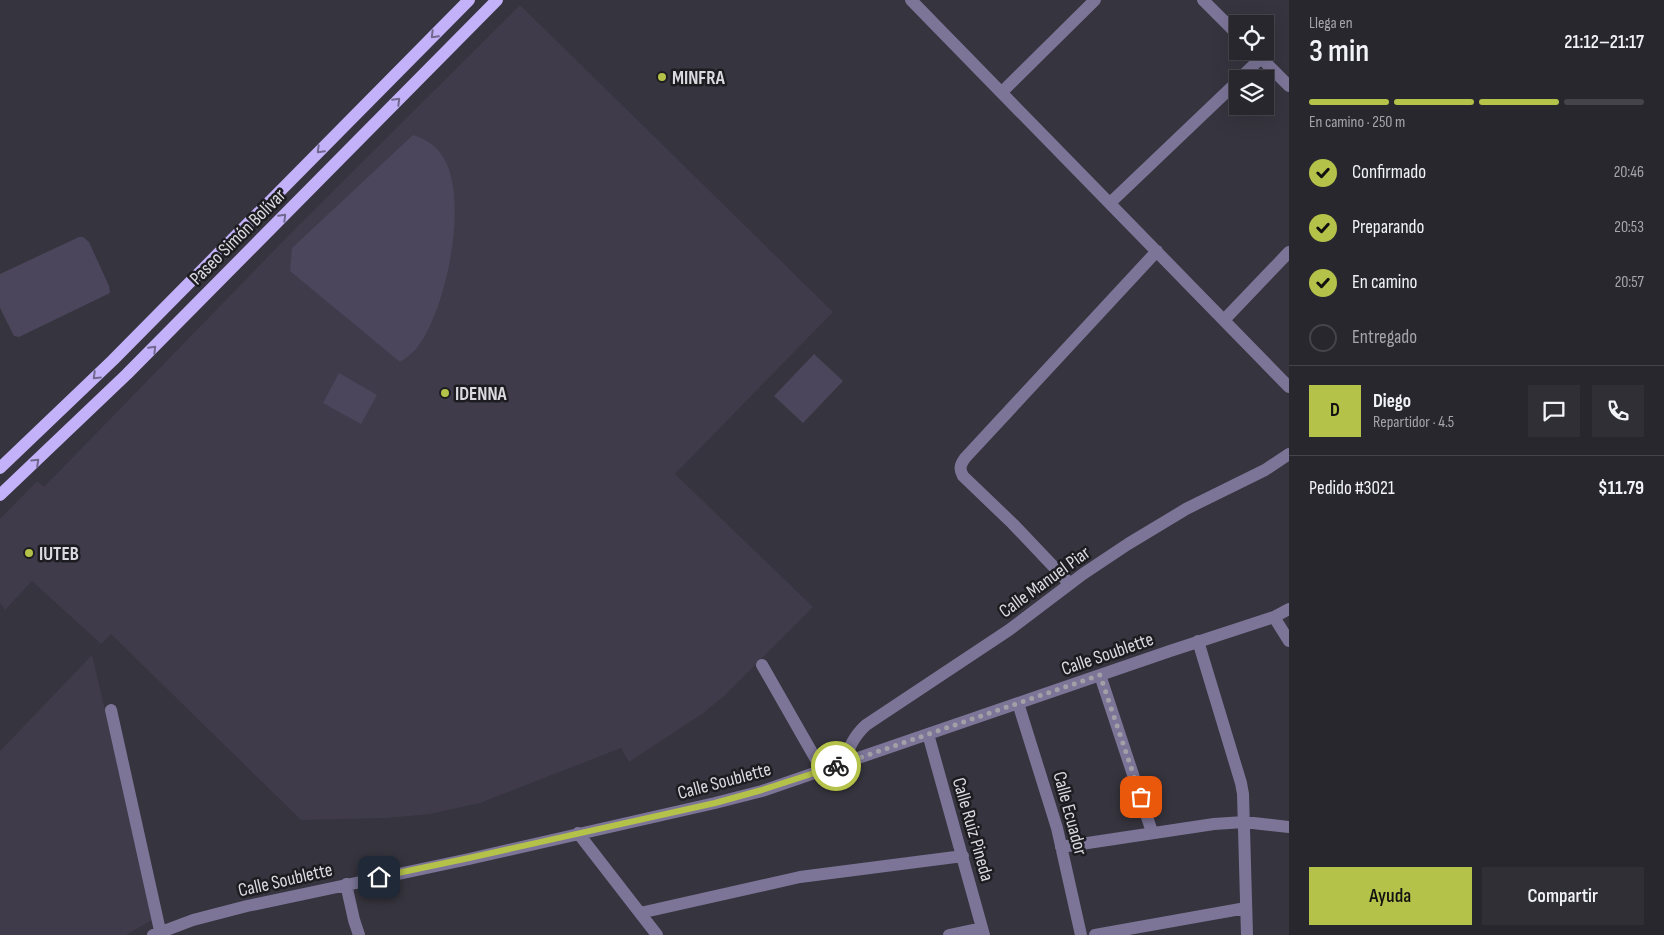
<!DOCTYPE html>
<html lang="es">
<meta charset="utf-8">
<style>
:root{--surface:#28272e;--page:#302f36;--text:#f1f3f6;--muted:#a5a5aa;--line:#44444a;--accent:#b5c249}
body{margin:0;font-family:"Sofia Sans Condensed",sans-serif;background:var(--page);color:var(--text);height:100vh;display:flex;flex-direction:column;font-size:19px;white-space:nowrap}
*{box-sizing:border-box;margin:0}
p{font-size:16px;color:var(--muted)}
.icon{flex:none;width:28px;height:28px;fill:none;stroke:currentColor;stroke-width:2;stroke-linecap:round;stroke-linejoin:round}
.map{position:relative;flex:1;overflow:hidden}
.drawer{display:flex;flex-direction:column;background:var(--surface);width:375px}
.drawer>*{flex:none}
.tools{position:absolute;left:1229px;top:15px;display:grid;gap:10px}
.tools a{display:grid;place-items:center;width:45px;height:45px;border-radius:0px;background:var(--surface);box-shadow:0 5px 20px #0002,0 0 0 1px var(--line);font-size:25px}
.pin{position:absolute;display:grid;place-items:center;width:42px;height:42px;color:#fff;margin:-21px;border-radius:10px;box-shadow:0 2px 8px #0006}
.courier{position:absolute;display:grid;place-items:center;width:50px;height:50px;margin:-25px;border:4px solid #b5c249;border-radius:50%;background:#fff;color:#222;box-shadow:0 1px 6px #0007}
.overview em{font-style:normal;font-weight:600}
.overview div{display:flex;flex-direction:column-reverse}
.overview{display:flex;align-items:center;justify-content:space-between;height:85px;padding:0 20px}
h1{font-size:32px;font-weight:600;line-height:38px}
.bar{display:grid;grid-template-columns:repeat(4,1fr);gap:8px 5px;align-content:center;height:60px;padding:0 20px}
.bar i{height:6px;border-radius:4px;background:var(--line)}
.bar .on{background:var(--accent)}
.bar p{grid-column:span 4}
.line{display:flex;align-items:center;gap:12px;padding:0 20px;border-top:1px solid var(--line)}
.line div{flex:1}
.round{display:grid;place-items:center;flex:none;width:52px;height:52px;border-radius:0px;background:var(--page)}
ol{padding:0 20px;list-style:none}
li{display:flex;align-items:center;gap:15px;height:55px}
li p{margin-inline-start:auto}
li .icon{padding:5px;border-radius:50%;background:var(--accent);color:#111;stroke-width:4}
li:last-child{color:var(--muted)}
li i{width:28px;height:28px;border:2px solid var(--line);border-radius:50%}
.cta{display:flex;gap:10px;margin-top:auto;padding:10px 20px}
.cta a{flex:1;height:58px;border-radius:0px;background:var(--accent);color:#111;font-size:20px;font-weight:600;line-height:58px;text-align:center}
.cta a+a{background:var(--page);color:var(--text)}
main{display:flex;flex:1;min-height:0}
.map>svg:first-child{display:block}
.built{fill:#3f3b4b}
.green{fill:#4b465b}
.lines{fill:none;stroke-linecap:round;stroke-linejoin:round}
.minor{stroke:#7c7598;stroke-width:12}
.major{stroke:#c3b2f9;stroke-width:12}
.oneway{stroke:#70688d}
.done{stroke:#a1a0a7;stroke-width:5;stroke-dasharray:0 9}
.route{stroke:#b5c249;stroke-width:6}
.poi-dot{fill:#b5c249;stroke:#1d1d21;stroke-width:2}
.labels{text-anchor:middle;stroke-width:5;stroke-linejoin:round;paint-order:stroke}
.poi-label{font-size:19px;font-weight:bold;fill:#dbdae0;stroke:#1d1d21;text-anchor:start}
.street-label{font-size:19px;fill:#dbdae0;stroke:#1d1d21}
</style>
<main>
<div class="map">
<svg width="1289" height="935" viewBox="0 0 1289 935">
<rect width="100%" height="100%" fill="#36343e"/>
<path class="built" d="M520 5 833 312 675 474 813 607 724 696 702 714 629 762 621 748 480 803 430 814 386 818 301 820 111 634 101 644 32 581 5 610 0 603V519L37 481 44 487 289 235Z
M92 655 154 919 126 935H0V751Z"/>
<path class="green" d="M413 135C425 139 436 145 443 157 470 198 446 315 415 350 410 355 405 359 400 362L290 271 292 248Z
M79 237H83L89 242 109 286 110 293 19 337 14 336 0 308V274Z
M814 354 843 381 803 423 774 396Z
M339 373 377 395 361 424 323 403Z"/>
<g class="lines">
<path class="minor" d="M911 0 1289 387
M1203 0 1238 35
M1254 51 1289 86
M1239 79 1261 58
M1002 92 1095 0
M1110 203 1238 81
M1224 320 1289 252
M1070 584 1013 524 963 476C959 469 960 465 965 458L1157 251
M1274 617 1289 641
M1198 641 1241 783 1243 794 1247 935
M762 665 822 770
M1100 675 1152 832
M1018 703 1057 828 1081 935
M111 710 161 935
M928 734 984 935
M844 763C849 747 854 736 866 725L1009 630 1083 574 1128 544 1186 509 1265 470 1289 454
M578 833 657 935
M1061 847 1214 824 1244 822 1289 827
M346 884 354 920 359 935
M640 913 800 877 963 856
M153 935 193 920 247 906 469 859 715 803 762 791 1170 651 1274 617 1289 609
M949 935 982 928
M1095 935 1246 908"/>
<path class="major" d="M0 468 113 360 469 0
M0 495 127 374 497 0"/>
</g>
<defs><path id="oneway-chevron" d="M-2-3.5L2.5 0L-2 3.5" fill="none" stroke-width="1.6" stroke-linecap="round" stroke-linejoin="round" transform="scale(1.25)"/></defs>
<g class="oneway">
<use href="#oneway-chevron" transform="translate(434 35) rotate(135)"/>
<use href="#oneway-chevron" transform="translate(397 101) rotate(-45)"/>
<use href="#oneway-chevron" transform="translate(320 150) rotate(135)"/>
<use href="#oneway-chevron" transform="translate(283 217) rotate(-45)"/>
<use href="#oneway-chevron" transform="translate(153 349) rotate(-45)"/>
<use href="#oneway-chevron" transform="translate(96 376) rotate(136)"/>
<use href="#oneway-chevron" transform="translate(36 462) rotate(-43)"/>
</g>
<g class="lines">
<path class="done" d="M836 766 1100 675 1141 797"/>
<path class="route" d="M379 877 469 858 715 803 762 790 836 766"/>
</g>
<g class="poi-dot">
<circle cx="662" cy="77" r="5"/>
<circle cx="445" cy="393" r="5"/>
<circle cx="29" cy="553" r="5"/>
</g>
<g class="labels">
<g class="poi-label">
<text x="672" y="84">MINFRA</text>
<text x="455" y="400">IDENNA</text>
<text x="39" y="560">IUTEB</text>
</g>
<g class="street-label">
<text transform="translate(237 236) rotate(-45)" y="7">Paseo Simón Bolívar</text>
<text transform="translate(1044 581) rotate(-36)" y="7">Calle Manuel Piar</text>
<text transform="translate(1107 653) rotate(-19)" y="7">Calle Soublette</text>
<text transform="translate(724 780) rotate(-15)" y="7">Calle Soublette</text>
<text transform="translate(1071 813) rotate(75)" y="7">Calle Ecuador</text>
<text transform="translate(974 829) rotate(74)" y="7">Calle Ruiz Pineda</text>
<text transform="translate(285 879) rotate(-13)" y="7">Calle Soublette</text>
</g>
</g>
</svg>
<div class="tools">
<a><svg class="icon" aria-label="locate" viewBox="0 0 24 24"><circle cx="12" cy="12" r="6"/><path d="M12 2v4M12 18v4M2 12h4M18 12h4"/></svg></a>
<a><svg class="icon" aria-label="layers" viewBox="0 0 24 24"><path d="M12 4l9 5-9 5-9-5zM3 14l9 5 9-5"/></svg></a>
</div>
<div class="pin" style="left:1141px;top:797px;background:#ea580c"><svg class="icon" aria-label="bag" viewBox="0 0 24 24"><path d="M5 8h14l-1 12H6zM9 8a3 3 0 0 1 6 0"/></svg></div>
<div class="pin" style="left:379px;top:877px;background:#1f2937"><svg class="icon" aria-label="home" viewBox="0 0 24 24"><path d="M3 11l9-7 9 7M6 9v11h12V9"/></svg></div>
<div class="courier" style="left:836px;top:766px"><svg class="icon" aria-label="bike" viewBox="0 0 24 24"><circle cx="6" cy="16" r="4"/><circle cx="18" cy="16" r="4"/><path d="M6 16l4-8h5l3 8M10 8l3 8H6M13 5h3"/></svg></div>
</div>
<section class="drawer">
<div class="overview"><div><h1>3 min</h1><p>Llega en</p></div><em>21:12–21:17</em></div>
<div class="bar"><i class="on"></i><i class="on"></i><i class="on"></i><i></i><p>En camino · 250 m</p></div>
<ol>
<li><svg class="icon" aria-label="check" viewBox="0 0 24 24"><path d="M5 12l5 5 9-10"/></svg>Confirmado<p>20:46</p></li>
<li><svg class="icon" aria-label="check" viewBox="0 0 24 24"><path d="M5 12l5 5 9-10"/></svg>Preparando<p>20:53</p></li>
<li><svg class="icon" aria-label="check" viewBox="0 0 24 24"><path d="M5 12l5 5 9-10"/></svg>En camino<p>20:57</p></li>
<li><i></i>Entregado</li>
</ol>
<div class="line" style="height:90px"><b class="round" style="background:var(--accent);color:#111">D</b><div><b>Diego</b><p>Repartidor · 4.5</p></div><a class="round"><svg class="icon" aria-label="chat" viewBox="0 0 24 24"><path d="M4 5h16v11H9l-5 4z"/></svg></a><a class="round"><svg class="icon" aria-label="phone" viewBox="0 0 24 24"><path d="M5 4h4l2 5-3 2q2 4 5 5l2-3 5 2v4C11 20 4 13 5 4z"/></svg></a></div>
<div class="line" style="height:65px"><div>Pedido #3021</div><b>$11.79</b></div>
<div class="cta"><a>Ayuda</a><a>Compartir</a></div>
</section>
</main>
